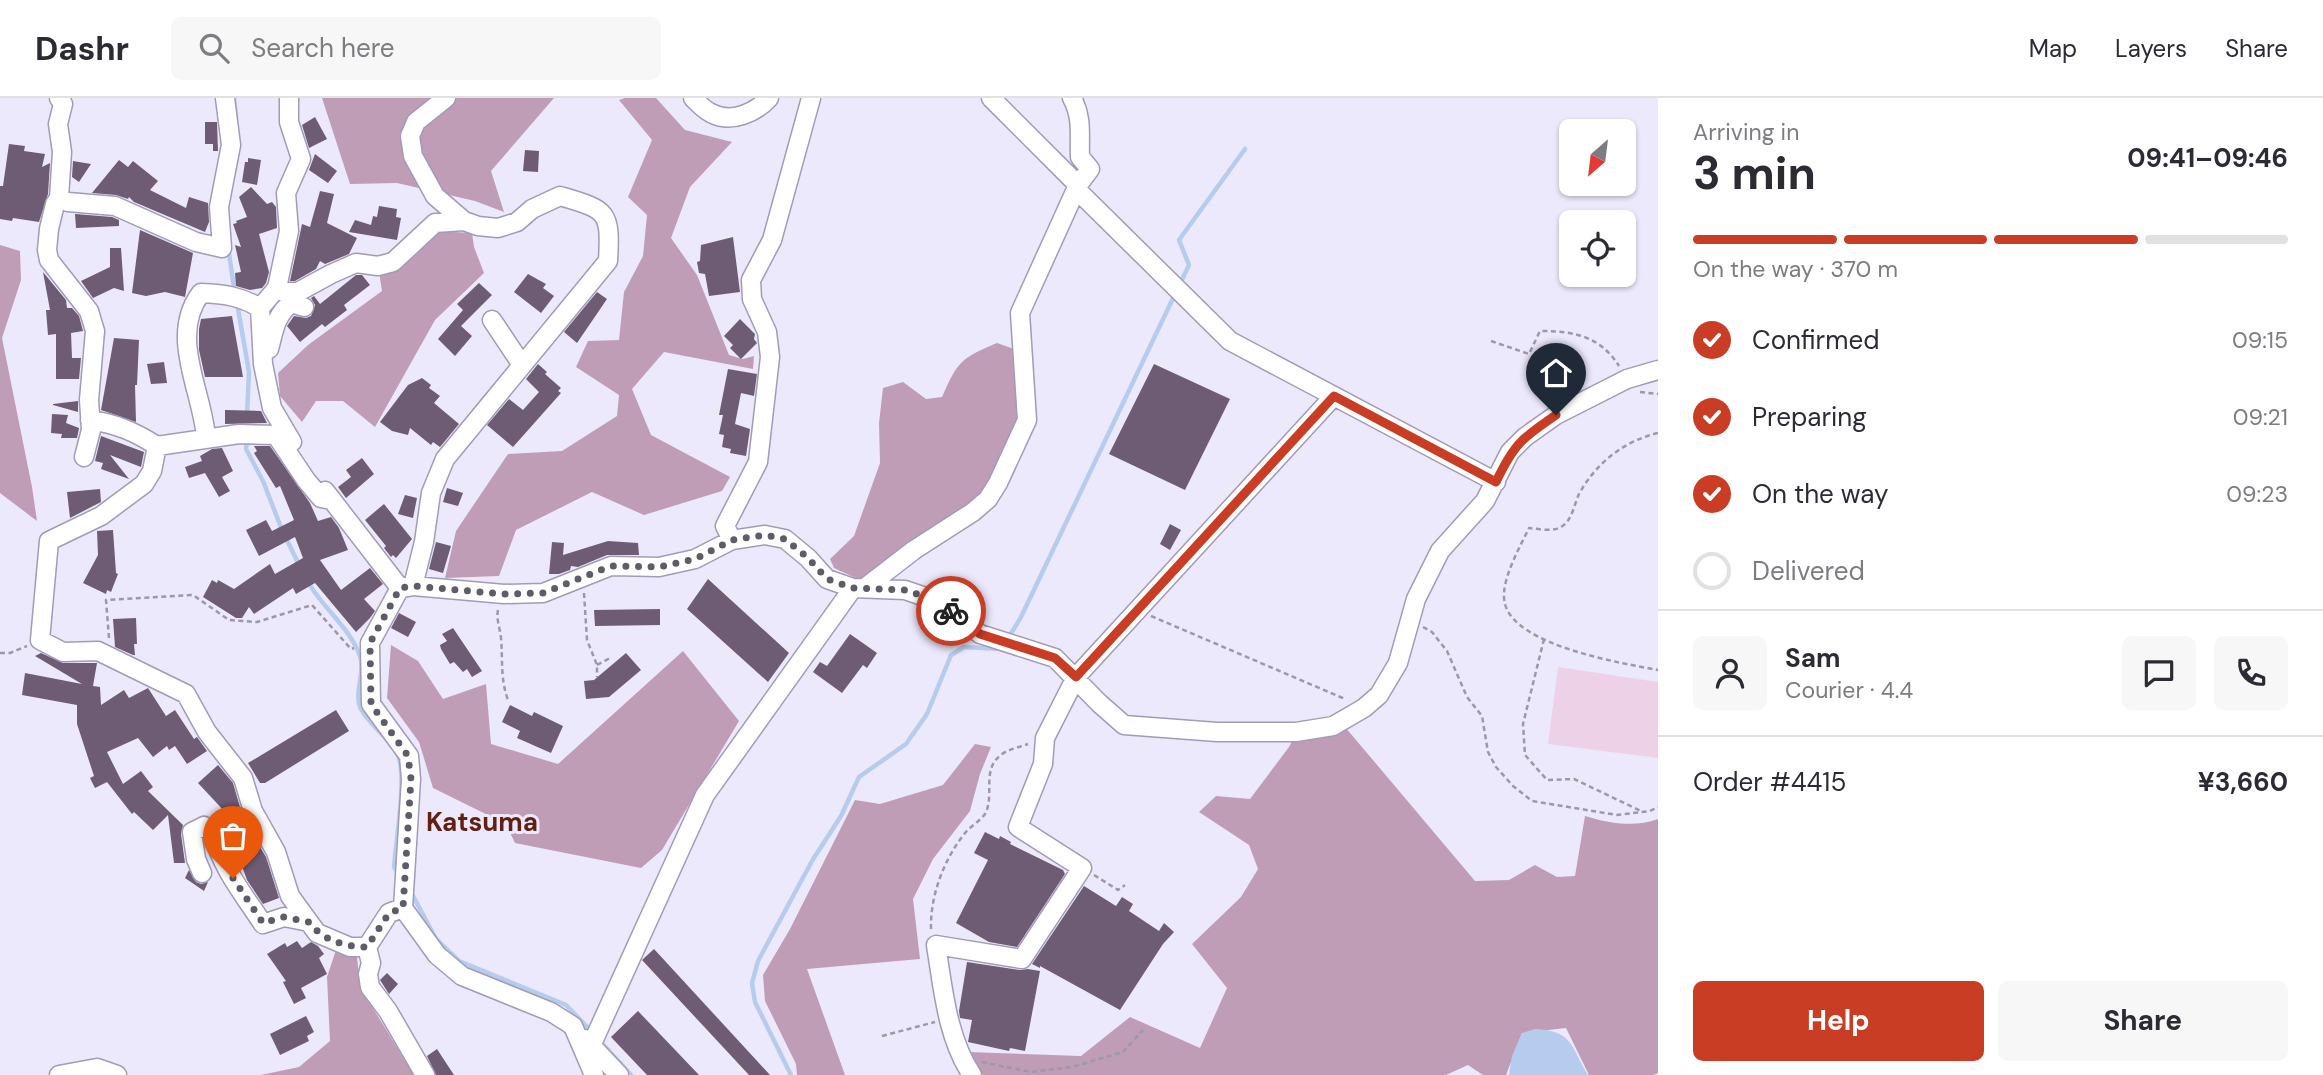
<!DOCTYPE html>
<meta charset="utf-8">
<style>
:root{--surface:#fff;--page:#f7f7f7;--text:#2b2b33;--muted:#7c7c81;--line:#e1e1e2;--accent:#c93d25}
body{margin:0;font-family:"DM Sans",sans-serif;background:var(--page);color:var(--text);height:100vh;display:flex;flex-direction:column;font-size:26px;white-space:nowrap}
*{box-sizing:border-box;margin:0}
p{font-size:23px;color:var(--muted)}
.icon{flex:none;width:38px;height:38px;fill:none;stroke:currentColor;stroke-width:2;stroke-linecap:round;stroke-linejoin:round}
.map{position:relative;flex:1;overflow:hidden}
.drawer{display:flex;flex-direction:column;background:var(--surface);width:665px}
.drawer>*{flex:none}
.needle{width:46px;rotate:208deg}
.controls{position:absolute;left:1559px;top:21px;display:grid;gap:14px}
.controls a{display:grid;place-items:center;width:77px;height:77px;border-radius:10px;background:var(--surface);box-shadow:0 2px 5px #0004;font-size:35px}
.pin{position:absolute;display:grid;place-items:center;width:60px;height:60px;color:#fff;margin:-72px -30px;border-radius:50% 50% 50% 0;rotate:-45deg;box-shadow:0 0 7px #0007}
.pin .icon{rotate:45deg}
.courier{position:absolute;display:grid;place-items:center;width:70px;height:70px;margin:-35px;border:5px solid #c93d25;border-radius:50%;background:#fff;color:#222;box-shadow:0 2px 9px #0007}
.head em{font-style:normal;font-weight:700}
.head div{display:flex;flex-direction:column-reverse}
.head{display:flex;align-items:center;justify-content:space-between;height:119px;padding:0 35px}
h1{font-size:46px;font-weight:700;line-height:52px}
.bar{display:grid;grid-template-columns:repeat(4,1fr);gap:10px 7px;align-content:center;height:84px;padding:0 35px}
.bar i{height:9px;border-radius:5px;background:var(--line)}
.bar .current{background:var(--accent)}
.bar p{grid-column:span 4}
.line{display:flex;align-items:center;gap:18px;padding:0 35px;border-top:2px solid var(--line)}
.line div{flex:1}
.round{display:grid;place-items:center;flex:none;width:74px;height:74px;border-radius:10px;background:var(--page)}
ol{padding:0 35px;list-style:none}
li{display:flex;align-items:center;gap:21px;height:77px}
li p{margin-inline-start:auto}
li .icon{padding:7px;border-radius:50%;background:var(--accent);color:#fff;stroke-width:4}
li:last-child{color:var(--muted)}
li i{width:38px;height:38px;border:4px solid var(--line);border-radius:50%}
.cta{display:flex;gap:14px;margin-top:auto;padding:14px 35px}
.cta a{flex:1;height:80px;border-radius:10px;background:var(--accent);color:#fff;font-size:28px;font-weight:700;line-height:80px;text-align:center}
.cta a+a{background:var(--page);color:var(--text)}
header{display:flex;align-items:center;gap:42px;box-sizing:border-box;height:98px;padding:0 35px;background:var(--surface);border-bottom:2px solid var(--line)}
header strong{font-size:33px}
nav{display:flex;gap:38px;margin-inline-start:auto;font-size:24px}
.search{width:490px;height:63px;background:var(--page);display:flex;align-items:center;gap:18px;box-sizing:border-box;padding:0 24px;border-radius:10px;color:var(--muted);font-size:26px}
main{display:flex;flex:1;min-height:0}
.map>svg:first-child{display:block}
.green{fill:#edd2e7}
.forest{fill:#bf9db7}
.water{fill:#b5ccee}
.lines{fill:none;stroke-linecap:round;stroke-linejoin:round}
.stream{stroke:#b5ccee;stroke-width:4.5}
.building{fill:#6d5c74}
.street-casing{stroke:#a29bb8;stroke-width:21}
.path{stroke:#9b98a7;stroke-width:2.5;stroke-dasharray:5 3.5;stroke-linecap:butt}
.street{stroke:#fff;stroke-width:18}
.done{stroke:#5f5c69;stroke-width:7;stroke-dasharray:0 12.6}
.route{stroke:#c93d25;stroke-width:9}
.labels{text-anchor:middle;stroke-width:6;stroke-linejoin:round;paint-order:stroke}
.quarter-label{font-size:26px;font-weight:bold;fill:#621f13;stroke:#ede9fc}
</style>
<header>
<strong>Dashr</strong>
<div class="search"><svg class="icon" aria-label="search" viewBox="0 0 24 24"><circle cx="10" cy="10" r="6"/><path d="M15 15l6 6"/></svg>Search here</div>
<nav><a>Map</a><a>Layers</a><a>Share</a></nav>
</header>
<main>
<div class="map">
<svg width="1658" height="977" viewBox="0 0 1658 977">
<rect width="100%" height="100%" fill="#ede9fc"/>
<path class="green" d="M1558 569 1658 584V660L1548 646Z"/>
<path class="forest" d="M322 0H554L491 73 504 114 475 103 397 85 350 86Z
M625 0H656L685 32 732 44 690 89 671 140 697 177 729 257 743 261 754 258 753 271 664 254 632 291 651 337 730 379 722 393 644 417 592 394 516 432 499 478 445 480 456 433 508 356 562 353 617 318 619 297 576 269 588 243 619 242 624 194 643 158 647 117 628 99 652 42 619 2Z
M436 133 472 135 474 149 484 175 435 222 375 329 343 303H316L302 324 280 298 278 275 308 247 382 193 379 174Z
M0 147 20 153 21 182 2 240 32 389 37 423 0 395Z
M997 245 1014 251 1020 323 987 391 977 403 870 479 858 481 834 470 830 461 854 438 880 365 879 325 883 290 903 284 926 301 942 299C958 263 961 260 997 245Z
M391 547 418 563 443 601 486 586 491 646 558 666 683 553 739 623 662 752 641 770 515 745 506 726 433 690 419 644 387 600Z
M1303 622 1340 623 1475 783 1509 782 1535 767 1557 779 1575 778 1585 718C1608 725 1634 730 1658 721V975L1653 977H1589L1566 930 1522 935 1506 977H1483L1468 967 1446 977H983L968 954 1081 958 1130 919 1200 950 1227 890 1192 846 1241 799 1258 771 1249 747 1199 714 1216 698 1250 701 1289 649Z
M975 646 991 649 980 676 970 713 933 761 913 801 920 861 807 871 845 977H797L796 966 765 903 763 877 790 831 855 702 880 706 943 687Z
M336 852 357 859 360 889 414 977H261L299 969 330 943 327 879Z"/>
<path class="water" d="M1535 931C1574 933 1570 948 1588 977H1509L1512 958 1522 935Z"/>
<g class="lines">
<path class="stream" d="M234 0 236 20
M228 149 235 196
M1180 186 1189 167 1179 142 1245 51
M237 205 249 274 247 317
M247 340 246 351 263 383 282 432
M286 440 299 467
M308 484C322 509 350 530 360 558 366 575 353 594 361 611 370 628 390 640 398 657 407 679 396 743 394 769L398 775
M1009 539 1021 519 1176 194
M411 794 436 841 459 863 566 907 593 935
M599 942 631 977
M791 977 755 904 752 885 758 863 812 763 841 718 859 679 906 646 927 616 951 557 964 549 1001 551 1002 549"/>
</g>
<path class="building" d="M315 19 327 41 309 50 302 27Z
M205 24H217L218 53H213V46H205Z
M9 46 25 48 24 53 45 56 42 69 50 65 48 96 39 124 13 120 12 123 0 121V88H3Z
M525 52 539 53 538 74 523 73Z
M315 56 337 73 328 85 309 72Z
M248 60 261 62 257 87 242 84 245 64H248Z
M119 62 128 69 133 63 158 83 150 92 186 110 189 99 208 105 209 124 205 134 134 104 129 99 128 101 116 97 92 95Z
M73 63 91 66 79 84 72 79Z
M251 89 267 106 272 104 276 109 277 130 259 136 269 174 266 185 262 190 250 192 236 188 235 175 241 174 235 147 241 149 233 126 237 125 236 123 247 119 239 99Z
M320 93 334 96 327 125 357 140 349 156 325 166 320 163 316 171 295 183H290L302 126 310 129Z
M379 108 397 111 396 119 401 120 397 142 349 134 355 122 371 127 373 118 377 119Z
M75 116 112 119 119 122V128L76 130Z
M140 132 193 155 185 199 165 194 146 198 132 195Z
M733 139 740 194 709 198 705 176 699 175 697 164 700 163 701 147Z
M110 150H121L124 193 114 190 93 200 81 183 110 169Z
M43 174 66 202 67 210H72L79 218 83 233 71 235 72 260H81L79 281H56V236L48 237 46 212H50Z
M528 176 546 186 543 190 554 198 541 215 514 194Z
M356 177H362L370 187 344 207 347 212 325 229 322 226 300 244 287 228 294 218 306 220 311 218 315 207 311 200 314 198 320 206Z
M479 185 492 197 461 228 472 238 455 258 438 241 463 212 457 206Z
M597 194 607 201 577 245 564 234Z
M232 218 243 279H205L199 252V231L201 221Z
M740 221 755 236 754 241 757 245 741 261 730 250 733 247 724 238Z
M114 240 139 242 137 287H135L136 324 101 312Z
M164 264 167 285 151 286 147 266Z
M538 266 547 274 545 276 561 290 558 293 561 295 513 349 487 327 509 301 523 312 539 294 526 281Z
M1154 266 1230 301 1185 392 1109 356Z
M728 271 757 276 754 298 741 295 735 326 750 331 746 358 730 355 731 351 722 349 724 337 719 336 723 317H719Z
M422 280 431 287 429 290 440 298 434 305 459 326 440 349 433 344 431 347 410 330 408 337 392 333 380 324 408 287Z
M78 303V314L53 307V306Z
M225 312 261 313 267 325 225 326Z
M52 316 68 317 66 325 79 330 77 340H61L62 336 51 335Z
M101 338 144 354 141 369 110 357 129 381 101 371 103 365 95 363Z
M254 348H270L310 405 318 423 331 419 339 430 348 452 320 462 341 492 370 470 383 486 364 501 375 513 370 520 356 534 315 485 296 496 293 490 254 516 249 509 242 520H236L203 499 212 482 217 485 218 482 234 491 270 466 275 476 303 460 295 439 259 458 246 432 266 422 272 433 294 422 280 388 276 390 254 355 257 353Z
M222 350 233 373 222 379 230 393 219 399 205 375 189 380 185 369 202 363 200 358 212 351Z
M362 360 374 376 346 400 338 389 351 379 346 372Z
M447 390 463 395 458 408 443 404Z
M100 391 101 404 70 420 67 394Z
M405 397 417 400 413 420 398 416Z
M384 406 412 441 396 460 393 457 391 459 384 450 386 448 365 422Z
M1170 426 1181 432 1170 452 1160 446Z
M113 432 116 475 118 476 111 494 107 492 106 496 83 485 98 457 97 433Z
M608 443 638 445 639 457H607L578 469 571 468 570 472 559 476H549L552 444 564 445 563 457Z
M436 444 451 448 443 475 429 471Z
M708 481 789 555 768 584 687 511Z
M660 511V527L595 528 594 512Z
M399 515 416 524 408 539 391 530Z
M136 520 137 546H134L135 557H133L115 549 113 521Z
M453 530 482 573 472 579 467 571 463 574 454 564 450 566 441 551 440 547 447 543 442 536Z
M850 536 877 555 867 570 863 567 842 595 813 574 820 564 827 568Z
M41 555 63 565H97L93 588 100 589 101 607 124 592 129 600 148 590 166 618 175 612 194 641 197 639 207 653 187 666 175 648 169 652 167 648 153 659 138 640 107 654 123 686 141 673 153 689 148 693 183 727 181 736 185 765H174L168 717 153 732 134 714 132 716 107 684 95 690 90 680 94 678 77 626V607L22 597 25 575 82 586 35 558Z
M626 555 641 572 609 599 586 601 584 583 594 582Z
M510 607 532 618 534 614 563 628 551 655 517 640 520 633 502 624Z
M336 612 349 633 265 685H260L248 665Z
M218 667 233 685 242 716 249 730 234 735 226 715 198 685Z
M985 734 999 741 1000 738 1011 744 1010 746 1063 772 1065 776 1017 849 989 844 956 825 988 762 974 755Z
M260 749 266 759 279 800 263 806 247 782 238 757Z
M189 772 196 784 201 786 208 784 204 793 185 780Z
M1084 788 1116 808 1122 799 1133 806 1129 813 1159 833 1164 825 1174 834 1163 846 1120 912 1040 868V870L1032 866Z
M297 843 302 850 311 844 318 848 324 856 319 860 327 876 301 890 306 900 294 906 283 884 286 883 267 856 285 845 287 849Z
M654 851 770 977H749L642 862Z
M967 864 1020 872 1028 871 1040 873 1025 953 1010 950 1009 953 968 944 972 922 960 920 959 913Z
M387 875 398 886 389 896 380 882Z
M638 913 699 977H647L611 939Z
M306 918 314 934 307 938 309 943 280 957 270 936Z
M437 951 454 977H436L427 958Z"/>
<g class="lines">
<defs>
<path id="street" d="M59 0 63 6 58 26 62 54 59 100 55 106 49 131 47 152 49 162 89 213 95 233 89 302 91 332 84 359
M289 0V24L301 61 286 95 289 133 277 190 260 210 263 266 272 310 292 344
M693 0C698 5 704 12 711 15 731 26 755 15 769 0
M991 0 1078 87
M1077 92 1230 243 1496 384
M59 100 68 104 115 108 196 144 222 150 219 109 231 47 225 0
M277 190 285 194H298L331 176 356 165 378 168 393 164 435 125 464 123
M492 222 522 267
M269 251C274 233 275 218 291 205L304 209
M90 322C117 326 135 334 157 348
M206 340C203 294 168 238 201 195 224 196 240 198 260 210
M325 393 400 490
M331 402 321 400 306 382 276 337 239 336 157 348 152 373 144 386 101 418 49 443 40 542 63 554 98 553 186 596 207 634 243 680 253 713 276 754 290 798 317 835 350 849H367
M732 442 725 428 758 364 770 259 767 234 752 201 751 182 772 142 811 0
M413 488 424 444 431 395 445 361 608 163C611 112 607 112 560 98L532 111 517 124 498 130 478 128 464 123 435 98 413 58 410 38 416 24 446 0
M866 489 914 452 973 414 988 401 998 385 1027 322 1020 215 1078 87 1090 71 1080 59C1079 38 1083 20 1072 0
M400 490 413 488 504 496 543 495 611 468 659 469 695 461 732 442 765 437 785 441 808 460 827 481 853 490 905 492 940 504 980 536 1055 560 1099 605 1124 627 1217 634H1296L1333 628 1364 610 1379 597 1398 565 1416 501 1440 453 1485 403 1510 354 1525 339 1556 317 1627 281 1658 272
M400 490 370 545 371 606 409 658 411 681 403 810 437 857 462 878 551 914 573 928 594 977
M202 775 196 761 192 734 204 728 213 735C221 769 244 797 263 826L284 819 309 824
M403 810 389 815 367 849 371 865 368 876 370 889 388 913 425 977
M585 941 619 977
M591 948 705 697 853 490
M59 977 97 970 117 977
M972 977C947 940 943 890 936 847L1022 861 1082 770 1018 729 1043 666 1045 640 1076 579 1334 298"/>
</defs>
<use href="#street" class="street-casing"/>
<path class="path" d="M1491 243 1529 256 1540 233C1574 233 1600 238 1619 268
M1640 294 1658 296
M1658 335C1624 343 1596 365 1579 396 1574 407 1572 423 1561 429 1552 434 1539 431 1529 430 1520 449 1499 485 1505 506 1516 548 1621 565 1658 572
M584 495 587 542 597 567V579
M498 512C496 521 500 530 501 540 503 563 500 580 508 602
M1151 518 1345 601
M1423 529 1432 534 1447 553 1467 599 1482 618 1488 654 1496 669 1513 688 1532 703 1617 717 1650 713 1658 709
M109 540 106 502 193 497 229 522 257 524 312 507 351 551 354 550
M1544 541 1523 626 1525 657 1547 682 1574 681 1643 714
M0 555H10L27 548
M597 567 612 559
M1094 777 1118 792 1125 787
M931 831C930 798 944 761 965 735 971 728 980 723 985 716 994 700 984 678 995 663 1004 651 1015 651 1028 646
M882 938 935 924
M982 964 1031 974 1072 969 1123 954 1143 932"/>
<use href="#street" class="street"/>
</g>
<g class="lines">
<path class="done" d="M233 780 263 825 284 819 309 824C322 842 345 849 367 849L389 815 403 810 411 681 408 658 371 606 370 545 400 490 413 488 504 496 543 495 611 468 659 469 695 461 732 442 765 437 785 441 808 460 827 481 853 490 905 492 940 504 951 513"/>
<path class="route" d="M951 513 980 536 1055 560 1076 579 1334 298 1496 384C1514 346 1522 340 1556 317"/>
</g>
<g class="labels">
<g class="quarter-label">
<text x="482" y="733">Katsuma</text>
</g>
</g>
</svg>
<div class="controls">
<a><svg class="needle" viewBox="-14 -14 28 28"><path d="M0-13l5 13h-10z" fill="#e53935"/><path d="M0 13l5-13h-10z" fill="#7c7c81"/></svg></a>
<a><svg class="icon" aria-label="locate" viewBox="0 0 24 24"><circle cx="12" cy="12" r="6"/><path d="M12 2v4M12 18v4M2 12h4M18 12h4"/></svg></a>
</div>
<div class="pin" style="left:233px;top:780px;background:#ea580c"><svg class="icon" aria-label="bag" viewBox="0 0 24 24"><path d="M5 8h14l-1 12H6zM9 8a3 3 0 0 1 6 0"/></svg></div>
<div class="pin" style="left:1556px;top:317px;background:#1f2937"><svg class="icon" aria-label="home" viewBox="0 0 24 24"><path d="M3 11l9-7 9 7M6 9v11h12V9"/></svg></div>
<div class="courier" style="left:951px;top:513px"><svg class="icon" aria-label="bike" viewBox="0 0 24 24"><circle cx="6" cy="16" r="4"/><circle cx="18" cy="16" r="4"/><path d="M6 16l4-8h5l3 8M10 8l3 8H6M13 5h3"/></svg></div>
</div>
<section class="drawer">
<div class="head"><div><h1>3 min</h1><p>Arriving in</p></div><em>09:41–09:46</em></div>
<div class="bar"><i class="current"></i><i class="current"></i><i class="current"></i><i></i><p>On the way · 370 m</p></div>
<ol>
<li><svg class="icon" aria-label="check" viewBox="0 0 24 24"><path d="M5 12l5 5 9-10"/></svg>Confirmed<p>09:15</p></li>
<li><svg class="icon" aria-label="check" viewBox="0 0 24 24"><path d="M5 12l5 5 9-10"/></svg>Preparing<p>09:21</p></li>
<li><svg class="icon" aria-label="check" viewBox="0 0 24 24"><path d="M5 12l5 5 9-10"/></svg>On the way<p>09:23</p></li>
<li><i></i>Delivered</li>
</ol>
<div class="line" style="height:126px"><a class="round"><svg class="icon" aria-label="person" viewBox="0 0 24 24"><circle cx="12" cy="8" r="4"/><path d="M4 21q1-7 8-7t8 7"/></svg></a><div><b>Sam</b><p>Courier · 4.4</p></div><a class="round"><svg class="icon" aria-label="chat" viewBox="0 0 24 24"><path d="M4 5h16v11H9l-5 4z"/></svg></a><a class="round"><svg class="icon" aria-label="phone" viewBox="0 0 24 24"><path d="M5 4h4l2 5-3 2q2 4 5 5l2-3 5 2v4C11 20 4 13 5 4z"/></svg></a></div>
<div class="line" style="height:91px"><div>Order #4415</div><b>¥3,660</b></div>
<div class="cta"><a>Help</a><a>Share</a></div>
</section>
</main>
